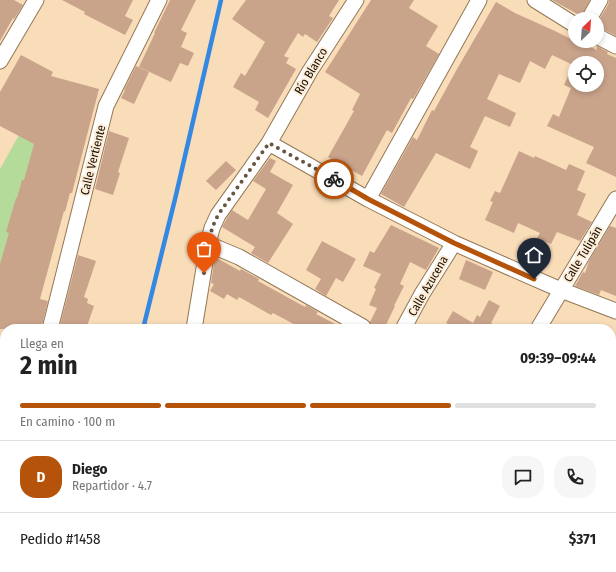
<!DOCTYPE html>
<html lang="es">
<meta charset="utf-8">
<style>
:root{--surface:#fff;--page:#f6f6f6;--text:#222;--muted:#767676;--line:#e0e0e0;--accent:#b45309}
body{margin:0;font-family:"Fira Sans Condensed",sans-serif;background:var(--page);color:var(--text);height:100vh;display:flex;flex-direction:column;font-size:15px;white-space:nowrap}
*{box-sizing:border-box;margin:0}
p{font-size:13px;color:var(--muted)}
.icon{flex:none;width:22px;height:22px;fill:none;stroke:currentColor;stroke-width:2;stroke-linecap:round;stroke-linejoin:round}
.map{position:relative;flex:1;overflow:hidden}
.sheet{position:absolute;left:0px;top:324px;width:616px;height:248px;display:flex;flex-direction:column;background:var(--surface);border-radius:16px 16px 0 0;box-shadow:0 2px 6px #0003}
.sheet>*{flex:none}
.needle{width:26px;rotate:25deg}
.buttons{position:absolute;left:568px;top:12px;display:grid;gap:8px}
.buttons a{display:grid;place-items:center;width:36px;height:36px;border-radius:50%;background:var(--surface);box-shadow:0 2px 6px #0003;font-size:20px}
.pin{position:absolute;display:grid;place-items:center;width:34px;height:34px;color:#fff;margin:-41px -17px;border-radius:50% 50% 50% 0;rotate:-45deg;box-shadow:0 0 4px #0007}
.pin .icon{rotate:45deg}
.courier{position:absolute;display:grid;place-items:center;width:40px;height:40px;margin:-20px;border:3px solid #b45309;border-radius:50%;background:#fff;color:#222;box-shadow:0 1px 5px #0007}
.headline em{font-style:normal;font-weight:700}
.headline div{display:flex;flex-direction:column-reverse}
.headline{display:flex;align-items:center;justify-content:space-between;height:68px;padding:0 20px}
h1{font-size:26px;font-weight:700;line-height:30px}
.bar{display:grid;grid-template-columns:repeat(4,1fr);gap:6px 4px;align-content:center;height:48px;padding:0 20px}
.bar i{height:5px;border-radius:3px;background:var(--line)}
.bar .on{background:var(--accent)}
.bar p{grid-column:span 4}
.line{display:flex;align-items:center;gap:10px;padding:0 20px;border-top:1px solid var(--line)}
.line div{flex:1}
.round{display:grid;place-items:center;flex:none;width:42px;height:42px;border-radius:16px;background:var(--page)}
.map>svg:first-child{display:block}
.green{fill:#b5db9b}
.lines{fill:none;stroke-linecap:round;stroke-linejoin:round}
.stream{stroke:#3488e2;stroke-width:4.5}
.building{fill:#caa38b;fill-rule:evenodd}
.minor-casing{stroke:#927857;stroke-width:17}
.minor{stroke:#fff;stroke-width:15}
.done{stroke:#665542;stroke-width:4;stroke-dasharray:0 7.2}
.route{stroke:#b45309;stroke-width:5}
.labels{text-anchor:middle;stroke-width:4;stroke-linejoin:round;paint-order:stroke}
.street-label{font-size:12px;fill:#170d02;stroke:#fdecd6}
</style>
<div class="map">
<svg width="616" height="572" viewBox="0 0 616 572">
<rect width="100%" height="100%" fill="#f9dcb8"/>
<path class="green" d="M48 83 65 92 0 270V169Z
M530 567H557L563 572H508L513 570Z"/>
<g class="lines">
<path class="stream" d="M143 329 176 195 221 0
M131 567 135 572"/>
</g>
<path class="building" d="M0 0H14L23 5 14 19 13 18 0 41Z
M62 0H133L125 16 133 20 125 35 84 14 85 12Z
M170 0H196L181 30 187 33 181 47 194 53 188 66 180 63 171 82 139 67 155 33H154Z
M246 0H339L329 16 333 18 317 42 305 34 303 37 298 33 284 56 289 58 286 63 296 69 268 118 255 110 259 102 233 87 241 73 245 76 265 42 232 19Z
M371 0H414L409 8 438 26 426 46 439 54 415 96 413 99 411 98 392 133 387 130 362 176 328 157 354 111 352 110 360 94 325 72Z
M552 0H590L581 16Z
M609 0H616V36L601 28 597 27V23L608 5Z
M496 2 515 13 555 31 581 44 582 43 597 50V46L608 52 607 54 616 58V177L586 163 594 147 547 126 553 114 559 117 571 88 564 85 573 65 552 55 545 69 530 61 520 83 499 74 487 99 516 113 510 127 485 116 470 147 478 151 470 169 436 153 404 207 381 194 413 137 417 140 432 110 434 111 457 69ZM575 63H597V85H575Z
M21 55 53 72 51 76 99 89 72 193H70L65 212 64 211 40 299 48 301 41 329H0V264L9 233 6 232 16 198H17L22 180H24L34 144 0 126V92Z
M136 66 149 72 134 104 121 98 125 90H124Z
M109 131 129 138 118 172 120 173 113 195 95 189Z
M519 151 534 158 535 156 566 170 569 164 585 171 577 190 586 194 577 215 592 222 580 241 557 232 551 244 537 238 540 233 518 223 514 233 485 220 493 202 490 201 495 191 500 193Z
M270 158 276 161 270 172 293 185 277 213 293 224 268 263 251 253 255 247 222 227 226 220 232 210 248 220 266 189 253 181Z
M226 161 236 170 216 190 206 181Z
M391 225 439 248 426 270 410 262 400 284 404 286 394 306H395L384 329H372V327L370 322 377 308 369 305 376 289 374 288 381 274 363 266 370 251 374 253Z
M610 226 616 228V296L601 290 599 295 575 286 583 272 585 273 589 261Z
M322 241 356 259 343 282 336 278 326 296 315 289 321 279 306 270Z
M78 255 96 261 84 297 88 299 87 303 94 306 86 329H59Z
M215 257 240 271 241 269 259 279 258 281 305 307 306 305 318 312 316 314 345 329H303L273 313 271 315 239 297 237 300 227 294 224 299 210 291 214 284 211 283Z
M466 260 493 272 485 290 459 279Z
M489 300 500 306 491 323 503 329H457L446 323 453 311 473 323 477 315 480 317Z"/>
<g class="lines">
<defs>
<path id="minor" d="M535 0 575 25
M589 19 600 0
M597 36 616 46
M0 61 36 0
M269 143 368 199 454 243 561 290 616 311
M368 199 479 0
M208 244 239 257 363 327
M50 329 106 106 159 0
M194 329 208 244 212 228 218 215 269 143 310 71 356 0
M403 329 422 294 454 243
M538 329 616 199
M0 355 5 357
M3 572 5 560"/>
</defs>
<use href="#minor" class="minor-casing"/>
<use href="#minor" class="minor"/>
</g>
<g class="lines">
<path class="done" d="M204 273 212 228 218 215 269 143 334 179"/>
<path class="route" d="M334 179 368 199 454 243 534 279"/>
</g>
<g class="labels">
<g class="street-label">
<text transform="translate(311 71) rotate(-59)" y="4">Río Blanco</text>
<text transform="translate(93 160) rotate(-76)" y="4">Calle Vertiente</text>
<text transform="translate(583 254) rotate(-59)" y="4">Calle Tulipán</text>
<text transform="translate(428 286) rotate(-60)" y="4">Calle Azucena</text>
</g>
</g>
</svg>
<div class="buttons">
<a><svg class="needle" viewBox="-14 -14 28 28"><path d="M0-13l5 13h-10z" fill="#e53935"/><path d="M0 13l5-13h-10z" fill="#767676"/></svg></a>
<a><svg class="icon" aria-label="locate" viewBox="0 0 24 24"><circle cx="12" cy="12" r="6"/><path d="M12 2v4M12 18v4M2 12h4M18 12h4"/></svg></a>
</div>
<div class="pin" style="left:204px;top:273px;background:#ea580c"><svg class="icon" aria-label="bag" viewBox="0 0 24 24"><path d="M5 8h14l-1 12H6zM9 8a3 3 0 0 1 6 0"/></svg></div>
<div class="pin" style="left:534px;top:279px;background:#1f2937"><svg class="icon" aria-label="home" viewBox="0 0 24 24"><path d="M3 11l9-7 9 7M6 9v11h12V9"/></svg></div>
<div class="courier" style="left:334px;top:179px"><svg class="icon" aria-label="bike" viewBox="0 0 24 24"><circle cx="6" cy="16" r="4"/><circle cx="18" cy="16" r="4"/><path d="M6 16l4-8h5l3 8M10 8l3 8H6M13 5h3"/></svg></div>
<section class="sheet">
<div class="headline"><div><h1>2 min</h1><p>Llega en</p></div><em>09:39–09:44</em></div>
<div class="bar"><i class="on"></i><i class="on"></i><i class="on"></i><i></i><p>En camino · 100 m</p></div>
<div class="line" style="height:72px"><b class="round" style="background:var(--accent);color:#fff">D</b><div><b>Diego</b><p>Repartidor · 4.7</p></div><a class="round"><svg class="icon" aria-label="chat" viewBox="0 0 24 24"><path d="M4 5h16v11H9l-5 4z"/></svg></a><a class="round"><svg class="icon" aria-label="phone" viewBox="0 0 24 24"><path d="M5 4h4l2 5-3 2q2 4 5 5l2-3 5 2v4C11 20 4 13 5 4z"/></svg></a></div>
<div class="line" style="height:52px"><div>Pedido #1458</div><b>$371</b></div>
</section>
</div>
